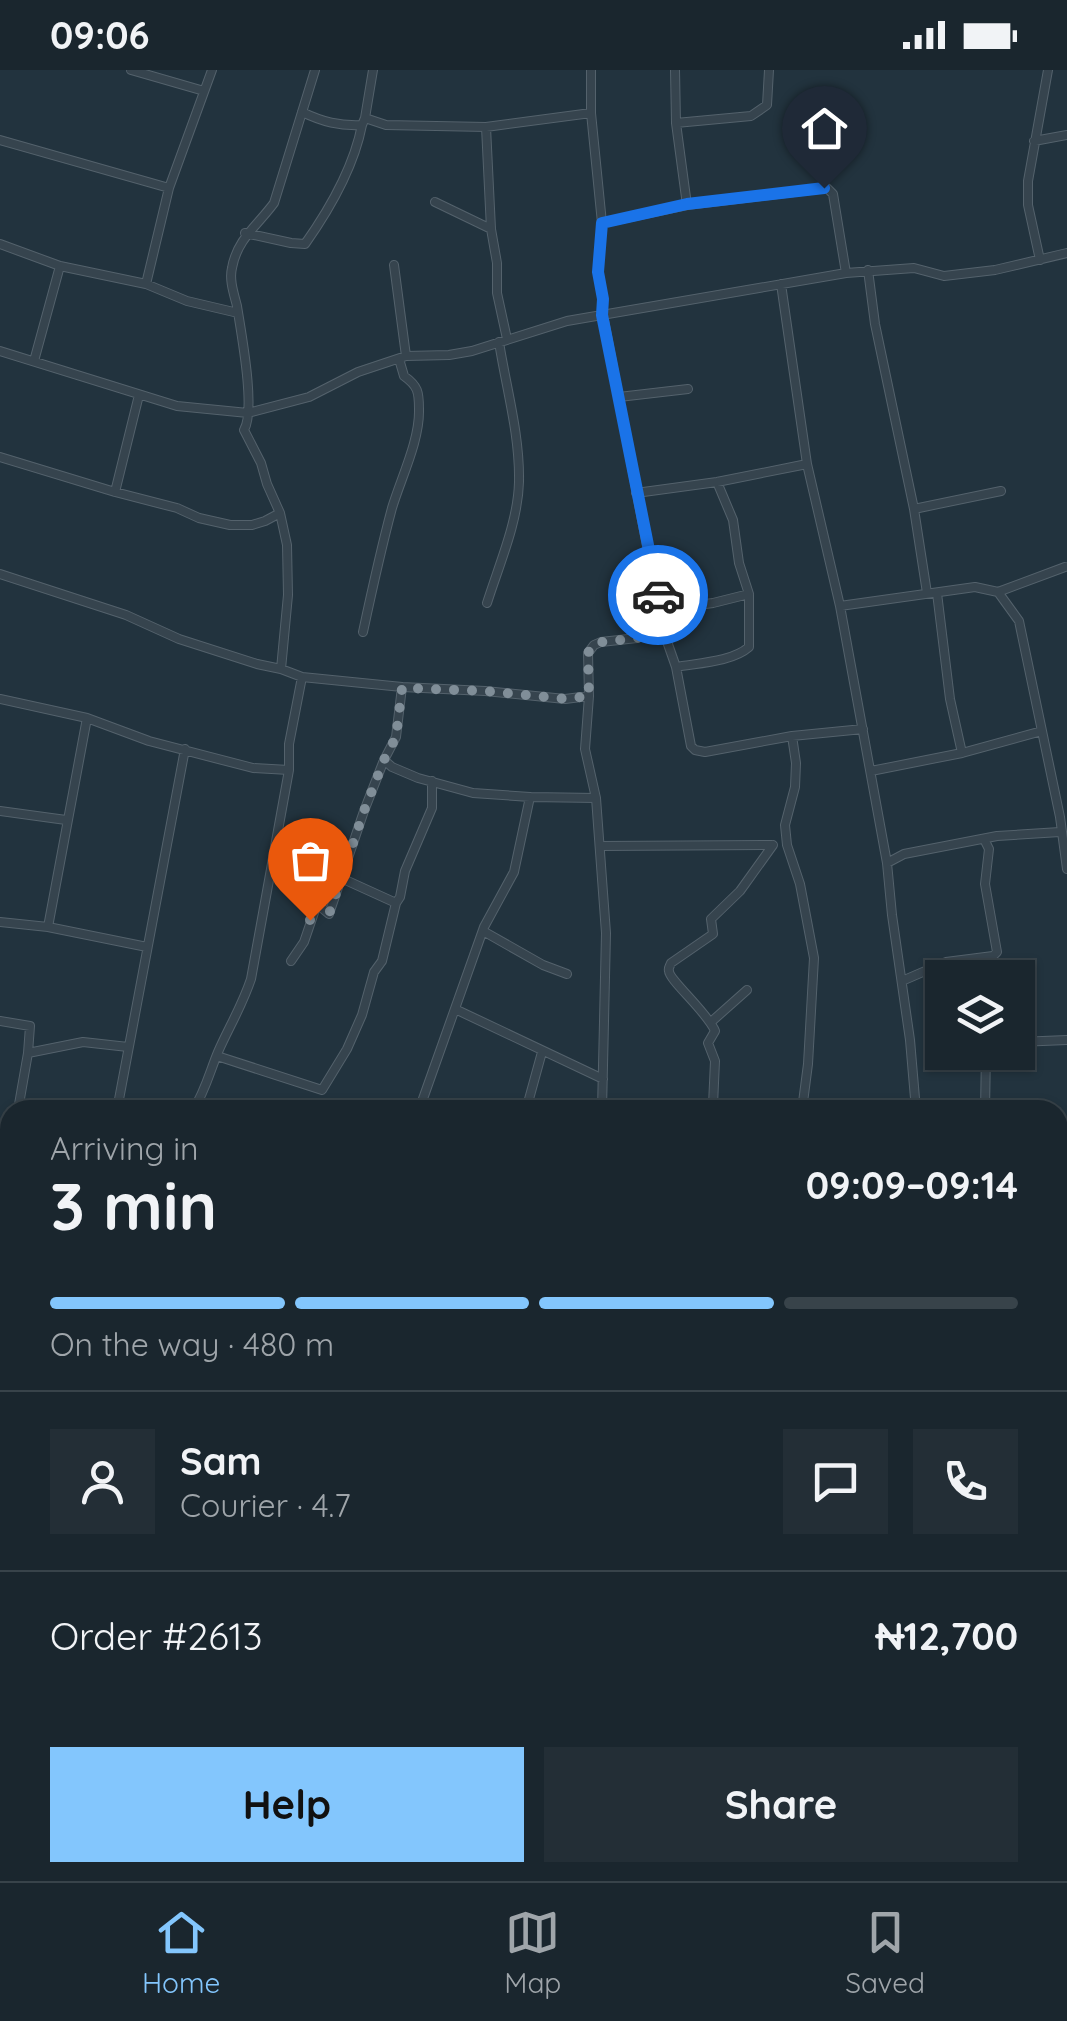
<!DOCTYPE html>
<meta charset="utf-8">
<style>
:root{--surface:#1a262e;--page:#232e36;--text:#f1f3f6;--muted:#9fa5aa;--line:#38434a;--accent:#83c6fd}
body{margin:0;font-family:Quicksand,sans-serif;background:var(--page);color:var(--text);height:100vh;display:flex;flex-direction:column;font-size:38px;white-space:nowrap}
*{box-sizing:border-box;margin:0}
p{font-size:32px;color:var(--muted)}
.icon{flex:none;width:55px;height:55px;fill:none;stroke:currentColor;stroke-width:2;stroke-linecap:round;stroke-linejoin:round}
.map{position:relative;flex:1;overflow:hidden}
.sheet{position:absolute;left:0px;top:1030px;width:1068px;height:782px;display:flex;flex-direction:column;background:var(--surface);border-radius:30px 30px 0 0;box-shadow:0 2px 8px #0004,0 0 0 2px var(--line)}
.sheet>*{flex:none}
.tools{position:absolute;left:925px;top:890px;display:grid;gap:20px}
.tools a{display:grid;place-items:center;width:110px;height:110px;border-radius:0px;background:var(--surface);box-shadow:0 2px 8px #0004,0 0 0 2px var(--line);font-size:50px}
.pin{position:absolute;display:grid;place-items:center;width:85px;height:85px;color:#fff;margin:-102px -42px;border-radius:50% 50% 50% 0;rotate:-45deg;box-shadow:0 0 10px #0007}
.pin .icon{rotate:45deg}
.courier{position:absolute;display:grid;place-items:center;width:100px;height:100px;margin:-50px;border:8px solid #1a73e8;border-radius:50%;background:#fff;color:#222;box-shadow:0 2px 12px #0007}
.overview em{font-style:normal;font-weight:700}
.overview div{display:flex;flex-direction:column-reverse}
.overview{display:flex;align-items:center;justify-content:space-between;height:170px;padding:0 50px}
h1{font-size:65px;font-weight:700;line-height:75px}
.bar{display:grid;grid-template-columns:repeat(4,1fr);gap:15px 10px;align-content:center;height:120px;padding:0 50px}
.bar i{height:12px;border-radius:8px;background:var(--line)}
.bar .current{background:var(--accent)}
.bar p{grid-column:span 4}
.line{display:flex;align-items:center;gap:25px;padding:0 50px;border-top:2px solid var(--line)}
.line div{flex:1}
.round{display:grid;place-items:center;flex:none;width:105px;height:105px;border-radius:0px;background:var(--page)}
.primary-button{display:flex;gap:20px;margin-top:auto;padding:20px 50px}
.primary-button a{flex:1;height:115px;border-radius:0px;background:var(--accent);color:#111;font-size:40px;font-weight:700;line-height:115px;text-align:center}
.primary-button a+a{background:var(--page);color:var(--text)}
.status{display:flex;justify-content:space-between;align-items:center;height:70px;padding:0 50px;background:var(--surface);direction:ltr}
.status svg{height:28px;fill:currentColor}
.dock{display:flex;justify-content:space-around;align-items:center;height:140px;border-top:2px solid var(--line);background:var(--surface);font-size:28px;color:var(--muted)}
.dock a{display:grid;justify-items:center;gap:5px}
.dock .current{color:var(--accent)}
.map>svg:first-child{display:block}
.lines{fill:none;stroke-linecap:round;stroke-linejoin:round}
.street-casing{stroke:#54626c;stroke-width:10}
.street{stroke:#36444e;stroke-width:8}
.done{stroke:#808e98;stroke-width:10;stroke-dasharray:0 18}
.route{stroke:#1a73e8;stroke-width:12}
</style>
<div class="status"><b>09:06</b><svg viewBox="0 0 49 12"><path d="M0 12V9h3v3zM5 12V6h3v6zM10 12V3h3v9zM15 12V0h3v12zM26 1h20v11H26zM47 4h2v5h-2z"/></svg></div>
<div class="map">
<svg width="1067" height="1811" viewBox="0 0 1067 1811">
<rect width="100%" height="100%" fill="#22333e"/>
<g class="lines">
<defs>
<path id="street" d="M131 0 204 21
M591 0V43L602 153 598 202 603 229V245L663 560 676 597 691 676 695 680 705 682 792 666 863 659
M675 0 676 53 687 135
M302 42C323 52 339 56 362 55L365 48 386 55 486 57 591 43
M365 48 373 0
M676 53 751 46 767 35 769 0
M486 57 491 159 497 193V223L507 269
M0 70 169 118
M1034 71 1067 65
M435 132 491 159
M602 153 687 135 827 118 833 124 846 203
M245 163 291 173 305 174C329 140 354 96 362 55
M0 174 60 196 146 214 187 231 238 243
M1040 190 1028 135V111L1048 0
M394 195 406 286
M868 200 875 254 914 439 927 523
M146 214 169 118 212 0
M781 214 807 394 840 536 887 793 892 845 910 970 916 1040
M0 281 177 336 248 343 309 327 358 302 406 286 449 285 472 281 567 251 846 203 914 198 944 206 995 200 1067 183
M34 291 60 196
M619 327 688 319
M0 387 115 422 177 438 199 448 230 455H252L265 451 280 443
M115 422 139 325
M636 423 717 412 807 394
M914 439 1001 421
M0 504 126 545 179 569 257 594 281 599 302 607 402 617 485 621 565 629 589 626
M998 522 1019 551 1060 747 1067 799
M937 523 950 629 962 683
M487 533C499 495 518 452 519 412 520 365 506 317 499 272
M840 536 975 517 998 522 1065 497
M661 540 713 533 749 524
M363 562C372 520 381 479 392 438 401 408 420 370 419 339 419 322 418 316 404 306L399 289
M676 597C698 593 732 592 749 577V524L739 493 733 450 717 412
M281 599 288 525 287 475 280 443 267 414 261 393 244 360C256 340 241 262 237 236 234 224 229 210 232 198 237 169 258 155 274 133L315 0
M402 617 396 667 384 690 392 697 418 708 473 723 530 727 596 728
M0 629 87 648 149 671 253 698 289 700
M792 666 796 693 795 717 785 755 787 775 800 814 814 888 808 994 802 1040
M871 701 962 683 1042 661
M0 741 66 750
M600 776 772 775
M887 793 904 784 997 766 1060 762
M341 808 396 833
M0 852 48 857 147 877
M48 857 87 648
M483 861 543 895 567 904
M291 891 304 872 317 834 329 844 364 741 384 690
M902 911 946 892 993 886 997 882 985 814 989 779 984 769
M455 939 603 1009
M0 951 30 956 28 983 18 1040
M711 952 747 920
M1018 972 1067 970
M28 983 83 972 128 977
M217 986 322 1020 347 979 362 945 374 902 382 891 396 833 400 827 405 801 432 738V711
M713 1035 715 991 708 973 715 961C708 943 669 910 669 901 668 898 670 896 671 893L713 864 711 849 740 821 773 775
M117 1040 185 679
M193 1040C205 1022 210 1001 218 982 229 957 242 936 251 909L289 700V674L302 607
M419 1040 484 857 514 802 530 727
M526 1040 542 982
M602 1040 606 863 596 728 585 679 589 626 588 583 594 575 601 572 637 568 663 560
M985 1040 986 982
M10 1063V1082
M0 1158 10 1085
M0 1246 10 1250
M0 1358 10 1361
M0 1461 10 1464
M1058 1537 1067 1539
M0 1571 10 1572
M0 1740H6
M0 1791 10 1792
M52 1802C68 1808 85 1806 101 1811
M528 1802 563 1811
M328 1811 330 1802
M429 1811 431 1802
M656 1811 658 1802"/>
</defs>
<use href="#street" class="street-casing"/>
<use href="#street" class="street"/>
</g>
<g class="lines">
<path class="done" d="M310 850 317 834 329 844 364 741 384 690 396 667 402 618 485 621 566 629 589 626 588 583 594 574 602 572 637 568 663 560 658 525"/>
<path class="route" d="M658 525 602 245 603 229 598 202 602 153 687 134 824 118"/>
</g>
</svg>
<div class="tools">
<a><svg class="icon" aria-label="layers" viewBox="0 0 24 24"><path d="M12 4l9 5-9 5-9-5zM3 14l9 5 9-5"/></svg></a>
</div>
<div class="pin" style="left:310px;top:850px;background:#ea580c"><svg class="icon" aria-label="bag" viewBox="0 0 24 24"><path d="M5 8h14l-1 12H6zM9 8a3 3 0 0 1 6 0"/></svg></div>
<div class="pin" style="left:824px;top:118px;background:#1f2937"><svg class="icon" aria-label="home" viewBox="0 0 24 24"><path d="M3 11l9-7 9 7M6 9v11h12V9"/></svg></div>
<div class="courier" style="left:658px;top:525px"><svg class="icon" aria-label="car" viewBox="0 0 24 24"><path d="M5 17H2v-5l4-1 3-4h7l3 4 3 1v5h-3M9 17h6M6 11h13"/><circle cx="7" cy="17" r="2"/><circle cx="17" cy="17" r="2"/></svg></div>
<section class="sheet">
<div class="overview"><div><h1>3 min</h1><p>Arriving in</p></div><em>09:09–09:14</em></div>
<div class="bar"><i class="current"></i><i class="current"></i><i class="current"></i><i></i><p>On the way · 480 m</p></div>
<div class="line" style="height:180px"><a class="round"><svg class="icon" aria-label="person" viewBox="0 0 24 24"><circle cx="12" cy="8" r="4"/><path d="M4 21q1-7 8-7t8 7"/></svg></a><div><b>Sam</b><p>Courier · 4.7</p></div><a class="round"><svg class="icon" aria-label="chat" viewBox="0 0 24 24"><path d="M4 5h16v11H9l-5 4z"/></svg></a><a class="round"><svg class="icon" aria-label="phone" viewBox="0 0 24 24"><path d="M5 4h4l2 5-3 2q2 4 5 5l2-3 5 2v4C11 20 4 13 5 4z"/></svg></a></div>
<div class="line" style="height:130px"><div>Order #2613</div><b>₦12,700</b></div>
<div class="primary-button"><a>Help</a><a>Share</a></div>
</section>
</div>
<nav class="dock">
<a class="current"><svg class="icon" aria-label="home" viewBox="0 0 24 24"><path d="M3 11l9-7 9 7M6 9v11h12V9"/></svg>Home</a>
<a><svg class="icon" aria-label="map" viewBox="0 0 24 24"><path d="M3 6l6-2 6 2 6-2v14l-6 2-6-2-6 2zM9 4v14M15 6v14"/></svg>Map</a>
<a><svg class="icon" aria-label="saved" viewBox="0 0 24 24"><path d="M7 4h10v16l-5-4-5 4z"/></svg>Saved</a>
</nav>
